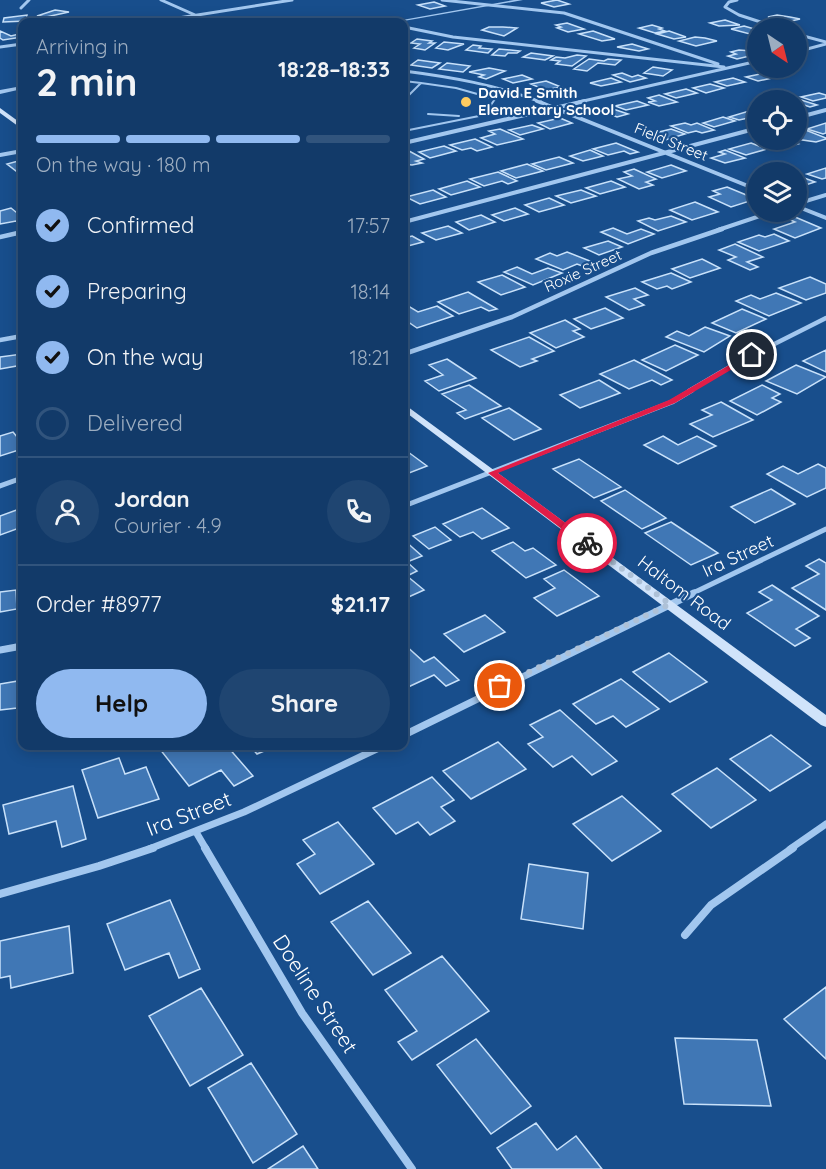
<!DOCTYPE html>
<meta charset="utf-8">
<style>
:root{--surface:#123a69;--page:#1f4571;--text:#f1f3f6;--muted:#9cadc0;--line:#31547d;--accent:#90b9f0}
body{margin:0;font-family:Quicksand,sans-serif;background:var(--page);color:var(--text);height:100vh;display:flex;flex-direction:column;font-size:22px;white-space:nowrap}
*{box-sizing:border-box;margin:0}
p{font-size:20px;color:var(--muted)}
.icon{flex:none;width:33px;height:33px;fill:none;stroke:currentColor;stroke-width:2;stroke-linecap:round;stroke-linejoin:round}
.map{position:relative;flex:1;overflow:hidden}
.details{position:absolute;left:18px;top:18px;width:390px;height:732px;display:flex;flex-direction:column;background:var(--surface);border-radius:12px;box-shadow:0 3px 15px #0003,0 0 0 2px var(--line)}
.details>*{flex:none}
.needle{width:39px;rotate:145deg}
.fabs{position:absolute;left:747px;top:18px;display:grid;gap:12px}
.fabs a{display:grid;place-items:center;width:60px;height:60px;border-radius:50%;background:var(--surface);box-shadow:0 3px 15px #0003,0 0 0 2px var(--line);font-size:30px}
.pin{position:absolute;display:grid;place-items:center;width:51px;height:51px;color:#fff;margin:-26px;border:3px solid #fff;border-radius:50%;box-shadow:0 2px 6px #0007}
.courier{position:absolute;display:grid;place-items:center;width:60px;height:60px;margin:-30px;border:4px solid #e11d48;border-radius:50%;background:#fff;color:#222;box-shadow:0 2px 8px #0007}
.summary em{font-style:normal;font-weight:800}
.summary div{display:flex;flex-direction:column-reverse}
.summary{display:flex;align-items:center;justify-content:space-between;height:102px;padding:0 18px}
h1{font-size:39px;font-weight:800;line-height:45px}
.bar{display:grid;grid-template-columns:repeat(4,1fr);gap:9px 6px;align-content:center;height:72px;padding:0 18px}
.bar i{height:8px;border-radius:4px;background:var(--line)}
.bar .selected{background:var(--accent)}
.bar p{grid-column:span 4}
.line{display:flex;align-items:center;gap:15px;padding:0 18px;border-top:2px solid var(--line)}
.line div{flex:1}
.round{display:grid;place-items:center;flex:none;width:63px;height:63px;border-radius:32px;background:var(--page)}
ol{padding:0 18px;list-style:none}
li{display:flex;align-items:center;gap:18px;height:66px}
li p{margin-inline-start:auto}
li .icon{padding:6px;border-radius:50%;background:var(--accent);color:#111;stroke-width:4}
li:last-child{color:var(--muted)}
li i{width:33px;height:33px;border:3px solid var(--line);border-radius:50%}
.primary-button{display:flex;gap:12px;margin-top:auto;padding:12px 18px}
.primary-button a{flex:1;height:69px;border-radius:36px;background:var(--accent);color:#111;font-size:24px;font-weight:800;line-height:69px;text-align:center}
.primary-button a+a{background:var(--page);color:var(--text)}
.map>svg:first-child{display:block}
.building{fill:#4077b5;stroke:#c8e1fa;stroke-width:1.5}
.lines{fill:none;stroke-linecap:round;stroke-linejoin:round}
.service{stroke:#a2c7ef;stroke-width:2}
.minor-far5{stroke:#a2c7ef;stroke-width:3}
.minor-far4{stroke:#a2c7ef;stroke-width:4}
.minor-far3{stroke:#a2c7ef;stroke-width:4.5}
.minor-far2{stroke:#a2c7ef;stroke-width:5}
.minor-far1{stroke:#a2c7ef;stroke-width:7}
.minor{stroke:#a2c7ef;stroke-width:8}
.tertiary{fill:#a2c7ef;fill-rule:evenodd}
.secondary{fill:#d0e3fa;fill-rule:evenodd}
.route{fill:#e11d48}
.done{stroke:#aec1d7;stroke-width:6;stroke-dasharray:0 10.8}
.poi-dot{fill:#ffcc60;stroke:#184e8c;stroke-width:2}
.labels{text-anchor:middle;stroke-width:4.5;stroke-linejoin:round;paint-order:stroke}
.far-poi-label{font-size:15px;font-weight:bold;fill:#fff;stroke:#184e8c;text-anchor:start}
.far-street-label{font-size:15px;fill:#fff;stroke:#184e8c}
.street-label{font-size:18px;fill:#fff;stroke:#184e8c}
.near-street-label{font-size:21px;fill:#fff;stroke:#184e8c}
</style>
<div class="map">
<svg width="826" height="1169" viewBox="0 0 826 1169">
<rect width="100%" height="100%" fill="#184e8c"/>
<path class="building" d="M557 0 569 4 554 7 541 3Z
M434 2 445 6 430 9 418 5Z
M55 10 69 12 46 17 37 16Z
M27 15 26 21 3 22 4 18Z
M777 15 790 17 800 19 787 22 768 17Z
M725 20 740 25 719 26 710 23Z
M567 23 584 29 568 32 557 28 561 27 556 25Z
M652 25 662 28 659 29 665 31 655 33 639 28Z
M744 26 758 30V33L750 34 731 29Z
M489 27H503L517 28 504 36 482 30Z
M0 31 11 36 19 34 22 37 3 40 0 38Z
M593 31 615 39 602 41 579 34Z
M669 31 686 37 674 39 657 34Z
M695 37 705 38 717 41 696 46 679 41Z
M417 39 432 41 429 43H435L425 50 414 48 420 44 411 43Z
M444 42 464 44 448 50 436 48Z
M632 44 648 49 639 51 617 47Z
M473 45 481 46 479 48 492 49 488 53 466 50Z
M499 49 520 51 517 53H508L505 56 492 55Z
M739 50 752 51 758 54 737 59 728 56 736 54 731 52Z
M531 53 553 56 545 60 523 57Z
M577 55 586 56 572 66 556 64 560 61 551 60 556 57 565 58Z
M589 59 604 61 608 59 621 60 615 65 598 63 587 71 574 69Z
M418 60 440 63 432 68 411 65Z
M447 63 470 66 463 72 439 69Z
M653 67 672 70 663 76 644 73Z
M489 68 505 71 486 79 479 77 484 75 469 72Z
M776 68 793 73 784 76 766 70Z
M622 73 632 77 638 75 646 78 630 82 613 75Z
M760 74 772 78 758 81 746 77Z
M522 75 532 79 513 83 503 79Z
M611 78 621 82 601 86 590 83Z
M733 78 745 82 727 86 715 82Z
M546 81 561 87 545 90 531 84Z
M710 84 724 88 706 93 693 88Z
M563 88 577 96 565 99 547 92Z
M686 89 697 93 676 98 665 94Z
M819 93 826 95V98L813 101 801 97Z
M659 95 677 102 659 106 648 102 655 101 648 98Z
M789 98 798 99 817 105 810 107 801 104 796 105V100H779Z
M637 101 648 105 626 110 615 106Z
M610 108 628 114 617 117 599 110Z
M749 111 758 116 739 120 729 117Z
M723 117 735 121 714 127 703 123Z
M560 118 572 123 550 129 538 123Z
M685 123 691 125 697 123 714 130 702 133 696 131 688 133 671 126Z
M826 123V133L823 134 807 129Z
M532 125 543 129 520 135 509 130Z
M500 129 523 139 497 145 481 138 495 134 489 131Z
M671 129 685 134 662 141 647 135Z
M803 129 826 138V139L816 142 796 139V131Z
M475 139 492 147 477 151 471 148 462 150 450 145Z
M766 140H786L798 144 780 149 760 141Z
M616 143 638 152 630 154 624 151 608 155 593 149Z
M751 143 767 149 746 155 729 149Z
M444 146 456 151 430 158 419 152Z
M590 150 603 156 583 161 570 156Z
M725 150 745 158 725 163 711 158 725 154 719 152Z
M409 151 424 159 416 161 422 163 412 165 404 164V155H406L404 153Z
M559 157 573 163 546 170 532 164Z
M22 160V173L20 174 7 164Z
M527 164 543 171 516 178 501 171Z
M671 165 686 171 662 178 647 172Z
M826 168V178L822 179 807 174Z
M634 169 656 179 646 182 653 185 639 189 618 179 632 176 624 172Z
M498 172 517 181 508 184 502 181 484 186 470 179Z
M796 175 815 182 796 188Z
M467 181 480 187 451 195 439 189Z
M611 181 625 187 600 194 586 188Z
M727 187 756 199 731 207 709 197 720 194 713 191Z
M433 190 446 197 420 204 406 197Z
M581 190 596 196 571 203 556 196Z
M549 198 564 205 539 212 525 205Z
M695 202 718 212 692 220 670 210Z
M11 208 22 217V222L19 223 16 221 0 224V211Z
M515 208 528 214 504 221 492 215Z
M481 215 495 222 469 230 456 222Z
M671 216 686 222 658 231 638 221 649 218 655 220Z
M795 217 821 228 795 238 774 229 795 222 788 219Z
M448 226 462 233 436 240 422 233Z
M613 228 627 234 641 229 654 234 628 244 601 232Z
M774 234 789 241 759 251 738 242 759 235 765 237Z
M412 236 423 242 404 247V238Z
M608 241 622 247 599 255 584 248Z
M735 244 763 257 747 262 758 267 750 270 728 260 736 257 719 250Z
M567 252 595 263 585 267 577 264 563 270 536 259 550 253 557 256Z
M702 259 720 268 690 278 672 269Z
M517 267 532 274 548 268 562 273 533 285 504 272Z
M671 273 691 282 672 289 667 286 657 289 642 282Z
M502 275 525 287 501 295 478 282Z
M810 277 826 284V293L806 300 779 288Z
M635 288 648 295 634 299 644 305 629 310 606 297Z
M468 292 497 309 489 311 481 307 459 314 438 302Z
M776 293 801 303 769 316 736 301 751 295 760 299Z
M437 306 453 316 417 328 404 319V309L410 307 418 312Z
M605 308 623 318 591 329 574 319Z
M742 309 766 319 736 333 712 323Z
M565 320 580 329 573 331 584 337 556 348 530 333Z
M705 327 730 336 704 352 666 337 677 331 689 336Z
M529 337 554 351 532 359 537 361 520 367 491 350Z
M675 345 698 355 666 371 642 360Z
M826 350V372L803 361Z
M22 354V365L0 369V357Z
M447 359 476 378 439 391 425 381 443 375 429 365Z
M634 360 672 380 661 385 652 380 629 389 600 374Z
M796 365 826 377 797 394 766 381Z
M599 380 620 393 580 408 560 395Z
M469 385 501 406 465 419 457 413 466 410 442 394Z
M762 385 780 394 772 398 781 402 757 415 730 401Z
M721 402 753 420 713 437 690 424 712 415 702 410Z
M509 408 541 429 514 440 482 418Z
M13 432 22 443V449L0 456V436Z
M663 436 678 445 697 436 716 446 678 464 644 445Z
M404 449 427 466 404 475Z
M579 459 621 487 594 498 553 469Z
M818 464 826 468V488L807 497 767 474 783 466 798 474Z
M771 489 795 504 755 523 731 507Z
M625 490 666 518 642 529 601 501Z
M22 508V527L0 535V516Z
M482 508 509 528 482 539 473 532 460 537 443 524Z
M671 522 718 553 691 565 645 533Z
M435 527 451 540 429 549 413 536Z
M404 540 422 556 407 562 417 571 407 576 424 590 404 599Z
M513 542 525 551 533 548 556 565 526 578 492 551Z
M819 559 826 563V610L792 588 819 574 806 566Z
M564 570 599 596 557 616 534 598 555 588 544 579Z
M772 585 819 616 796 629 810 638 795 646 747 613 772 600 759 592Z
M16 590 17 609 0 612V592Z
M485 615 505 632 464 652 444 634Z
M404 644 424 662 434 657 459 680 446 686 434 675 406 688 404 686Z
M669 653 707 682 670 702 633 672Z
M621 679 659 709 626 727 613 716 596 724 573 704Z
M18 681 17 708 0 710V684Z
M560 710 617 761 592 775 572 756 553 767 528 744 543 737 530 725Z
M771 735 811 766 770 791 730 759Z
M498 742 526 769 471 799 443 771Z
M166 746H227L253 776 234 786 221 770 189 786 159 748Z
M250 746H276L257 754Z
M119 758 125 774 146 767 159 799 98 818 82 770Z
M717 768 756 800 711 828 672 794Z
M432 777 454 800 441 807 455 821 430 835 418 822 396 834 373 808Z
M73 786 86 839 62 847 56 821 9 834 3 805Z
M622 796 661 831 612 861 573 824Z
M338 822 374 864 320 894 297 864 315 854 303 840Z
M529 864 588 873 583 929 521 919Z
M170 900 200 969 179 978 169 953 125 970 107 924Z
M368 901 411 953 373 975 331 922Z
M69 926 73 973 11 988 10 976 0 978V941Z
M442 956 489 1011 412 1060 398 1042 417 1031 385 990Z
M826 987V1059L784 1019Z
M201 988 243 1055 190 1086 149 1016Z
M675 1038 757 1040 771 1106 684 1104Z
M476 1039 531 1106 491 1134 437 1065Z
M251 1063 297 1134 253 1163 208 1088Z
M536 1123 557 1150 576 1136 602 1169H512L497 1148Z
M303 1146 318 1169H268Z"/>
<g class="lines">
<path class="service" d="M404 81 421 83
M404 100 421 83 456 88 495 99 484 115 404 131
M428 114 459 116
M404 138 407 142"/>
<path class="minor-far5" d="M161 0 211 22
M442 0 564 13 718 64
M737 0 729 2 725 7 739 15 779 28
M21 8 29 0
M153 22 292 0
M404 27 453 37 724 67
M796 34 826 42
M0 47 22 44
M796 52 826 44
M404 71C451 77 497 85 541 102
M579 102 758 61"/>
<path class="minor-far4" d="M537 101 758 190
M796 118 826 110
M404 143 585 101
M0 155 22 151
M796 204 826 195
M796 206 826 218
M404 222 758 128
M718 230 772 212"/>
<path class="minor-far3" d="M0 237 22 232
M0 340 22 336
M404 354 512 317 651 253 722 229
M689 391 735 364 826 318"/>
<path class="minor-far2" d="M0 486 22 478
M404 506 672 402 692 390
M691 594 826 529"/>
<path class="minor-far1" d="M0 650 22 646
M404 735 694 593
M196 832 206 849
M149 849 244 812 383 746
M790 849 826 824"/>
<path class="minor" d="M205 848 302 1013 412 1169
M0 894 99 866 153 848
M685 935 711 905 793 848"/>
<path class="tertiary" d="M514 0H523L398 22H391Z
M22 86V89L0 94V90Z"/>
<path class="secondary" d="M0 108 22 124V129L0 113Z
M404 404 826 715V727L821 725 404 411Z"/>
</g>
<path class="route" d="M750 353 756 355 675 403 498 473 590 541V545H583L488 473 669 400Z"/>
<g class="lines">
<path class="done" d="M500 686 670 604 587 543"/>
</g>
<circle class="poi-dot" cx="466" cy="102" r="6"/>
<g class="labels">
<g class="far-poi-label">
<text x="478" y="98">David E Smith<tspan x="478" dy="17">Elementary School</tspan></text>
</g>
<g class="far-street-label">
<text transform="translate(671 142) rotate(22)" y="5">Field Street</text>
<text transform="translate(583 271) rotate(-24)" y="5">Roxie Street</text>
</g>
<g class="street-label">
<text transform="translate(738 556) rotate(-25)" y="6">Ira Street</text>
<text transform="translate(684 593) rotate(37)" y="6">Haltom Road</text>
</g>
<g class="near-street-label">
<text transform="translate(189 814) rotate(-21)" y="7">Ira Street</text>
<text transform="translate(315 994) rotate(57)" y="7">Doeline Street</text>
</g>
</g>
</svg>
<div class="fabs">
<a><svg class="needle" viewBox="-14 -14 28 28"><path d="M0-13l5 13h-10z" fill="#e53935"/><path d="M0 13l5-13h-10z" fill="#9cadc0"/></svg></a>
<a><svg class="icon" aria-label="locate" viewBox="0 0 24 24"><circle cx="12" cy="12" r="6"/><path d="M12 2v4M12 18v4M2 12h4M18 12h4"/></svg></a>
<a><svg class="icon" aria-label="layers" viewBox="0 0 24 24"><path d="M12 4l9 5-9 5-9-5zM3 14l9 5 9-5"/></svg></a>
</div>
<div class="pin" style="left:500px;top:686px;background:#ea580c"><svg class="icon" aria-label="bag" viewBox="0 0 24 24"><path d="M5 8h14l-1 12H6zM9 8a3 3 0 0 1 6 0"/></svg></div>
<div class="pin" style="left:752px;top:355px;background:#1f2937"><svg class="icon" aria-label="home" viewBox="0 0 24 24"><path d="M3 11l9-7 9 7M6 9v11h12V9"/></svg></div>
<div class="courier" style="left:587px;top:543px"><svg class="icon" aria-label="bike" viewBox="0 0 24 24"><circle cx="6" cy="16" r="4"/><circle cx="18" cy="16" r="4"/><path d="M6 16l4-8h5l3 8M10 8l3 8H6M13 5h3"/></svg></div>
<section class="details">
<div class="summary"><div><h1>2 min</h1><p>Arriving in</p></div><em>18:28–18:33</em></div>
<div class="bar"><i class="selected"></i><i class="selected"></i><i class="selected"></i><i></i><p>On the way · 180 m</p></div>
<ol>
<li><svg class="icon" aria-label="check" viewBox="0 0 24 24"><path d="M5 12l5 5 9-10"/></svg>Confirmed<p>17:57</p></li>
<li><svg class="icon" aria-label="check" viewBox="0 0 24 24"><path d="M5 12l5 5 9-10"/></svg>Preparing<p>18:14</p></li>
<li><svg class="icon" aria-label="check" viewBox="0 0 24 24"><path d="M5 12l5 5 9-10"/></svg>On the way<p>18:21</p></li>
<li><i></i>Delivered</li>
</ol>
<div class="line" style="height:108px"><a class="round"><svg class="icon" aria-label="person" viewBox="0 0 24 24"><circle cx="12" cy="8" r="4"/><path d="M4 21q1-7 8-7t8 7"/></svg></a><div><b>Jordan</b><p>Courier · 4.9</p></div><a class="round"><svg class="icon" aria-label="phone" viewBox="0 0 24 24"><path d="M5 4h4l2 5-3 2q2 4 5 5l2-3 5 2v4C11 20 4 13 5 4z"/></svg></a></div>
<div class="line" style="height:78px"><div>Order #8977</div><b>$21.17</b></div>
<div class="primary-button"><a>Help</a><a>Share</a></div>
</section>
</div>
